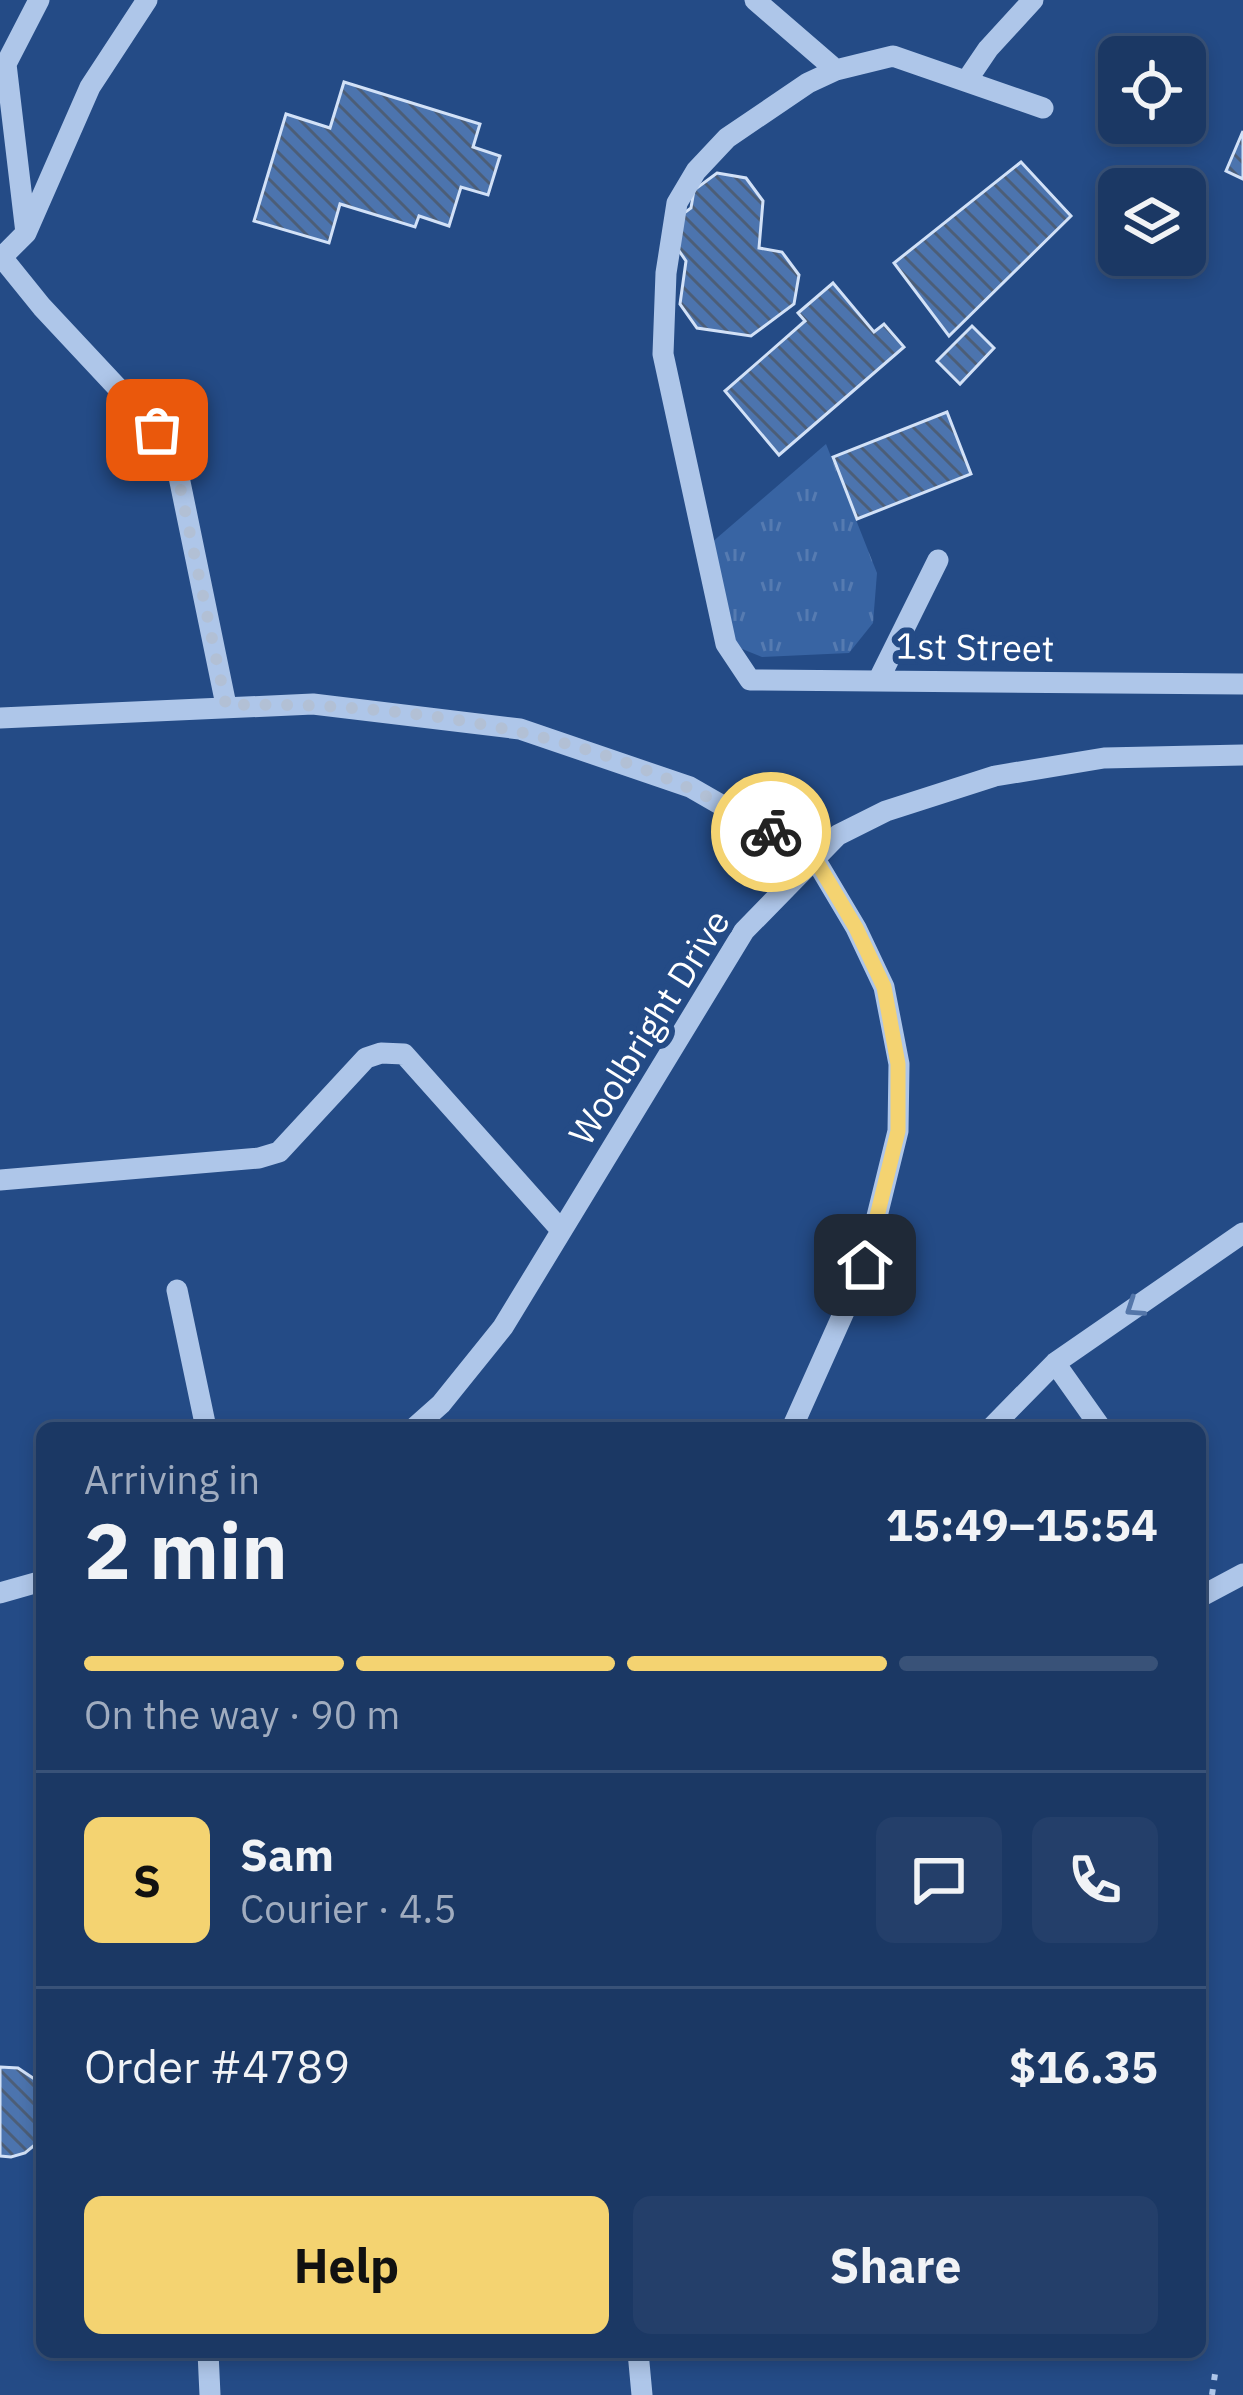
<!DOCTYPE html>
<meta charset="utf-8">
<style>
:root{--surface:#1b3864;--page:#243f6a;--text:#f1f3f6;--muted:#a0acbf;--line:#395278;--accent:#f4d371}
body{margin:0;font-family:"IBM Plex Sans",sans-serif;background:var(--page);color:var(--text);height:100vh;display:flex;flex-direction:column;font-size:45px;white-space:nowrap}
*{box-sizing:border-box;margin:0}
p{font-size:39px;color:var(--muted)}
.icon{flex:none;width:66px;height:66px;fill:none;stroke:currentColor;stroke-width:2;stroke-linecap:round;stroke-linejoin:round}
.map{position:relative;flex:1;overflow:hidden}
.panel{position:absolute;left:36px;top:1422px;width:1170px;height:936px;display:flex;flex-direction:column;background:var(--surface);border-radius:18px;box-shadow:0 6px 18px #0003,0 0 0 3px var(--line)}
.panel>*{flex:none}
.buttons{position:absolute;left:1098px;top:36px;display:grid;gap:24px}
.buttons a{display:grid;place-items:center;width:108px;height:108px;border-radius:18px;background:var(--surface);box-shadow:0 6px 18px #0003,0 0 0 3px var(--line);font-size:60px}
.pin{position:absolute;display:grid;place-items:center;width:102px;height:102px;color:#fff;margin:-51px;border-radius:24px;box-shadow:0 6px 18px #0006}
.courier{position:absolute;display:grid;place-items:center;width:120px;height:120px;margin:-60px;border:9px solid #f4d371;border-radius:50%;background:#fff;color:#222;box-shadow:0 3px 15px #0007}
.summary em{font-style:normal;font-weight:800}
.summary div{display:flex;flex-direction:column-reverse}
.summary{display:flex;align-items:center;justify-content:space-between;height:204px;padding:0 48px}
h1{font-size:78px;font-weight:800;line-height:90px}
.bar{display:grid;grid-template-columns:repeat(4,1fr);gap:18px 12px;align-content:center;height:144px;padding:0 48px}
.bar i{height:15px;border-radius:9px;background:var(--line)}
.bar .active{background:var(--accent)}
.bar p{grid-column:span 4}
.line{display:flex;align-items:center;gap:30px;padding:0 48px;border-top:3px solid var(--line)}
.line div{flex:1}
.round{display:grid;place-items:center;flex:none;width:126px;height:126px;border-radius:18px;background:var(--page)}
.button{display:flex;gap:24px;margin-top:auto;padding:24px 48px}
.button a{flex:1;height:138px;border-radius:18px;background:var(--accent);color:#111;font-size:48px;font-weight:800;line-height:138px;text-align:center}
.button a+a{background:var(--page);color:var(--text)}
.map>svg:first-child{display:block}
.grass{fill:url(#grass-tufts)}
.building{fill:url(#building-back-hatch);stroke:#d2e1f7;stroke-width:3}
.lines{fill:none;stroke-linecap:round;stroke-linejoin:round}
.path{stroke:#aec6e9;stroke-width:6;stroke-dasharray:6 9;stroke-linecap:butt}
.minor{stroke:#aec6e9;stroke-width:21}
.oneway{stroke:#5476a9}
.done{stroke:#b2c0d5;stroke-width:12;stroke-dasharray:0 21.6}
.route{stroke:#f4d371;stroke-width:15}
.labels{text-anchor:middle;stroke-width:12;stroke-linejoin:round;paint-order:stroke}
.street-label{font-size:36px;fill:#fff;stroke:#244b86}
</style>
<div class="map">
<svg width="1243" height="2395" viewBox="0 0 1243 2395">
<defs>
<pattern id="grass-tufts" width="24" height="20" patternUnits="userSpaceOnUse" patternTransform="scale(3)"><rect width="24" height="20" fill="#3864a3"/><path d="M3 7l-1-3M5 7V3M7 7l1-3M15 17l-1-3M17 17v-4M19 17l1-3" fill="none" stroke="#567bb1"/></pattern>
<pattern id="building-back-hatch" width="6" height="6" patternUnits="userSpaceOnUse" patternTransform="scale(3)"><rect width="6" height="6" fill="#4c74ae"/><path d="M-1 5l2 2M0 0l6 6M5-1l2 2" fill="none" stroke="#4c5e78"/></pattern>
</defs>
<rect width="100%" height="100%" fill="#244b86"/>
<path class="grass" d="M826 444 877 573 873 623 849 653 762 657 725 642 703 550Z"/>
<path class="building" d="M344 82 480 124 473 147 500 156 488 195 461 187 449 226 419 216 415 227 340 204 329 243 254 221 286 114 330 128Z
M1243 131V179L1226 171Z
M1021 162 1071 216 949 336 894 263Z
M717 173 746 178 763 201 759 248 782 252 799 275 794 304 751 336 697 328 680 304 686 261 675 245 680 216 691 208 694 190Z
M833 283 874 332 884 324 904 347 779 455 725 391 805 321 798 313Z
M972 326 994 348 960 384 937 361Z
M947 412 971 474 857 519 833 457Z
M0 2067 18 2068 42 2084V2139L25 2153 11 2157 0 2156Z"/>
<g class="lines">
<path class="path" d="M1212 2395 1216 2367"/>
<path class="minor" d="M755 0 836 70
M967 80 988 49 1033 0
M1043 108 893 56 836 70 808 83 727 138 696 171 677 203 666 273 663 354 726 644 750 680 1243 684
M26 233 6 64 39 0
M0 255 42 307 157 430 179 477 226 705
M2 257 26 233 90 87 147 0
M879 679 938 560
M0 718 313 704 520 729 690 787 815 859 856 928 884 987 899 1064 898 1131 865 1265 792 1428
M0 1180 259 1158 279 1152 366 1058 381 1053 404 1054 561 1230
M177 1290 206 1428
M1055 1363 1101 1428
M414 1428 441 1404 503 1327 744 931 838 835 886 811 995 776 1104 758 1243 755
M991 1428 1055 1363 1243 1233
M0 1593 42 1581
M1200 1597 1243 1574
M208 2352 210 2395
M638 2352 642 2395"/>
</g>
<defs><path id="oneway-chevron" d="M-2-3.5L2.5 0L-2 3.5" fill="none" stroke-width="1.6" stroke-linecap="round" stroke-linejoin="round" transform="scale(3)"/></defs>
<use class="oneway" href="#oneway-chevron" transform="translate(1134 1308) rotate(146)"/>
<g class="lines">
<path class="done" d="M157 430 178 477 226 705C412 701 610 732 771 832"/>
<path class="route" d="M771 832 815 859 856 928 884 987 898 1064V1131L865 1265"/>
</g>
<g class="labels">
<g class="street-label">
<text transform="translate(975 647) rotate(1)" y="13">1st Street</text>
<text transform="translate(649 1027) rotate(-58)" y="13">Woolbright Drive</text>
</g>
</g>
</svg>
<div class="buttons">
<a><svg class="icon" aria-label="locate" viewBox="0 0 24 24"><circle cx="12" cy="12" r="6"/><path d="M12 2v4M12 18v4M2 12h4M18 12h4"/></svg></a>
<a><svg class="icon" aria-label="layers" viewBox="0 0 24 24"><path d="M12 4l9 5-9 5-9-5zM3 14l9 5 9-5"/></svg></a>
</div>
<div class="pin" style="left:157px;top:430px;background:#ea580c"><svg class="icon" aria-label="bag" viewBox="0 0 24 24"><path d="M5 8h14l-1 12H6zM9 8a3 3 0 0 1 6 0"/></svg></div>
<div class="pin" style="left:865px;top:1265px;background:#1f2937"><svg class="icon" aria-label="home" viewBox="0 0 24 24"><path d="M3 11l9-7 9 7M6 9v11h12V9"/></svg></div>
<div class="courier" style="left:771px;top:832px"><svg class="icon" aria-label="bike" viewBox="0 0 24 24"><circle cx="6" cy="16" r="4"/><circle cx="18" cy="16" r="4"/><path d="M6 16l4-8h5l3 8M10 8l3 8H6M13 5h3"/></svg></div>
<section class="panel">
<div class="summary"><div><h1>2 min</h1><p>Arriving in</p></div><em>15:49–15:54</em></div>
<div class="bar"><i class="active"></i><i class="active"></i><i class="active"></i><i></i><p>On the way · 90 m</p></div>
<div class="line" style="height:216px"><b class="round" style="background:var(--accent);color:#111">S</b><div><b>Sam</b><p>Courier · 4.5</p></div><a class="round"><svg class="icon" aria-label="chat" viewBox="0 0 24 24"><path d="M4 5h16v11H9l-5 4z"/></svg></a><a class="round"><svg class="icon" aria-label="phone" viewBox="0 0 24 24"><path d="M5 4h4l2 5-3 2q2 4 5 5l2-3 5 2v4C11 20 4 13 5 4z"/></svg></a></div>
<div class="line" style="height:156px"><div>Order #4789</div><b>$16.35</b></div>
<div class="button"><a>Help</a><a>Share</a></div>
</section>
</div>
